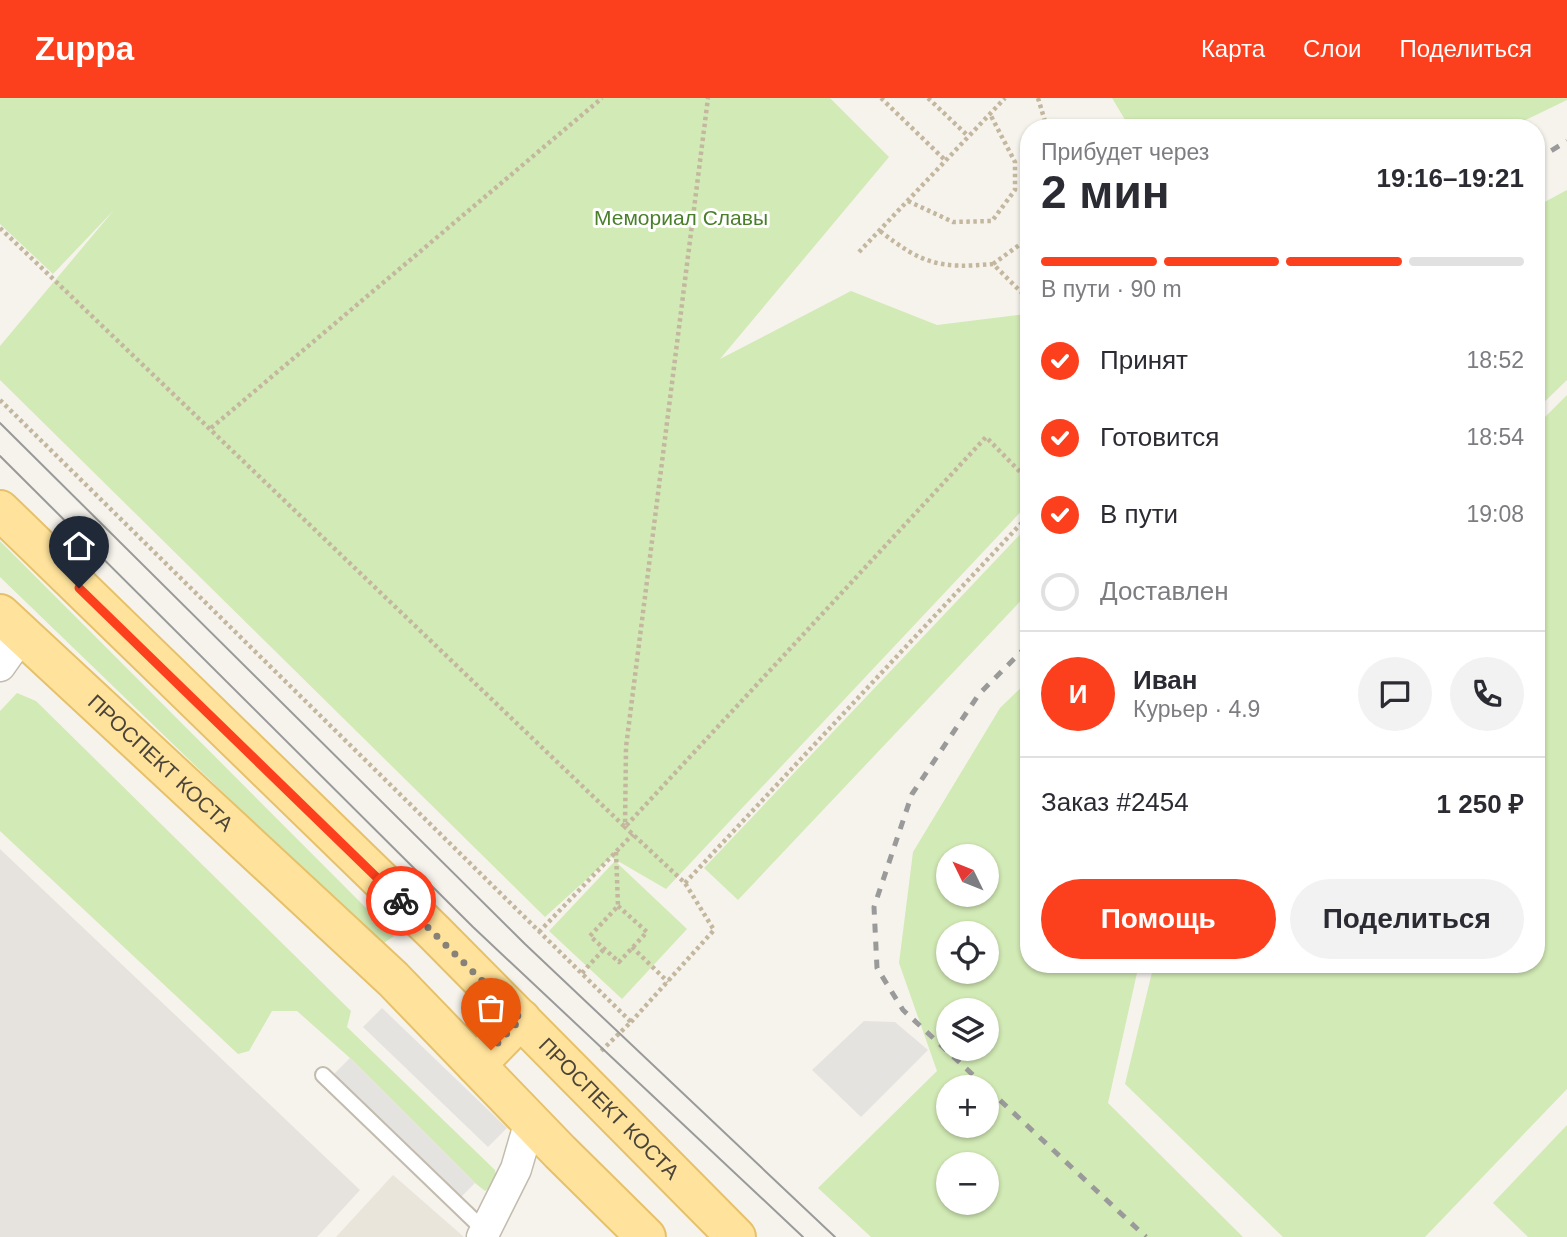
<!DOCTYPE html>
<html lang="ru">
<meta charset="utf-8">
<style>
:root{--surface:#fff;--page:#f2f2f3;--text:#2b2b33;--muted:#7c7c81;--line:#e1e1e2;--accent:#fc3f1d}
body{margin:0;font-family:Arial,sans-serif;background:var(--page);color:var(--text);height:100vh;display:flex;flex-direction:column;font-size:26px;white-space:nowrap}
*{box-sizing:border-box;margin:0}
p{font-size:23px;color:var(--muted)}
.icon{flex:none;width:38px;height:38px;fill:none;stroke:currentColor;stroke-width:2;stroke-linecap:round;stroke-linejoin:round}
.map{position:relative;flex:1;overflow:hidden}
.drawer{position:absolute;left:1020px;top:21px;width:525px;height:854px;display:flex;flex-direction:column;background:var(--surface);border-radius:28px;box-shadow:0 2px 5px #0004}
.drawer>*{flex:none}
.needle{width:46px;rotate:313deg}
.buttons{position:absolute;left:936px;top:746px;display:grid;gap:14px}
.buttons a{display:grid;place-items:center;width:63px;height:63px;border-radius:50%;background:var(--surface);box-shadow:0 2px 5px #0004;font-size:35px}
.pin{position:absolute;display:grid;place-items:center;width:60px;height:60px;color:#fff;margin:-72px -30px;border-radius:50% 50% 50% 0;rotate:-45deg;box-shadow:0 0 7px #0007}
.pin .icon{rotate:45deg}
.courier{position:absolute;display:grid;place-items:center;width:70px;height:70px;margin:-35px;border:5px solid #fc3f1d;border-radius:50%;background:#fff;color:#222;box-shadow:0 2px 9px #0007}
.overview em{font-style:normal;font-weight:700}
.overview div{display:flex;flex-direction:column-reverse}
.overview{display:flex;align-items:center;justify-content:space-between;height:119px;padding:0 21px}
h1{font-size:46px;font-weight:700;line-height:52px}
.bar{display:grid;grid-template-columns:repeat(4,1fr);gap:10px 7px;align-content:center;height:84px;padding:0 21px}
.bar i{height:9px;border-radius:5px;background:var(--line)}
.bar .active{background:var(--accent)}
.bar p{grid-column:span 4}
.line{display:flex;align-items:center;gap:18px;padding:0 21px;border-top:2px solid var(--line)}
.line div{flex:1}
.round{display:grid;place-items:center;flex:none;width:74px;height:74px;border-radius:37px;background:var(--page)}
ol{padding:0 21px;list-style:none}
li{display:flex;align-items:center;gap:21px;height:77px}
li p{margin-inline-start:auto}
li .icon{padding:7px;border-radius:50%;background:var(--accent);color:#fff;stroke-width:4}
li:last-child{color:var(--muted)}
li i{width:38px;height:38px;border:4px solid var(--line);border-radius:50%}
.action{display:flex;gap:14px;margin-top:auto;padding:14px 21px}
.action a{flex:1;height:80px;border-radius:42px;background:var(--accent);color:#fff;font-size:28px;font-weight:700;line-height:80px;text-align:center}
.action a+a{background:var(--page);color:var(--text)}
header{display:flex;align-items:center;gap:42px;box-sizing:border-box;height:98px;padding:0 35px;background:var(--accent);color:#fff}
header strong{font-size:33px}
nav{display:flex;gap:38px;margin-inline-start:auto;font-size:24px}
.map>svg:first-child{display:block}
.residential{fill:#eae5da}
.industrial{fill:#e6e2dd}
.green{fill:#d2eab5;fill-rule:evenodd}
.parking{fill:#e5e3e0}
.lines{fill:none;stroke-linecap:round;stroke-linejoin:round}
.lane-casing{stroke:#c2bbae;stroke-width:18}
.street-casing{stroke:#c2bbae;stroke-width:33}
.primary-casing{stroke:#e6c16a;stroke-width:42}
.path{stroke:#c4b79f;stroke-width:4.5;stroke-dasharray:3.5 3.5;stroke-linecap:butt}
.lane{stroke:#fff;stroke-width:14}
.street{stroke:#fff;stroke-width:30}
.primary{stroke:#ffe39c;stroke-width:38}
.tram{stroke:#9a9a9a;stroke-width:2}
.rail{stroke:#9a9a9a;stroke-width:5;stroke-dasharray:9 9;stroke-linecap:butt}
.done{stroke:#878178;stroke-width:7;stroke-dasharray:0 12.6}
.route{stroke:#fc3f1d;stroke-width:9}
.labels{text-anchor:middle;stroke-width:6;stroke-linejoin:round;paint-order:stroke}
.park-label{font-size:21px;fill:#4a7f2a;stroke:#fff}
.street-label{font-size:21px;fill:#4b4439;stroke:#fff}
</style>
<header>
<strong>Zuppa</strong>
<nav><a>Карта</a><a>Слои</a><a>Поделиться</a></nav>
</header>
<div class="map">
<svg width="1567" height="1139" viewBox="0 0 1567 1139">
<rect width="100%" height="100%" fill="#f6f3ec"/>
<path class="residential" d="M393 1077 464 1139H336Z"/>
<path class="industrial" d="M0 751 360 1092 317 1139H0Z"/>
<path class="green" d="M0 0H830L889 59 720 261 851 193 937 227 1025 216 1029 219V405L666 791 611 759 545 819 0 282V248L114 112 53 176 0 126Z
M1112 0H1567V2L1509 30H1127V25Z
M1567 92V282L1537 311V108Z
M1567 297V991L1425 1139H1283L1125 986 1154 866H1536L1537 327Z
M1029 427V494L738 802 704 770Z
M0 443 394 838 381 847 0 479Z
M1029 582V866H1139L1108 1005 1243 1139H871L818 1090 937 973 899 865 913 754 1000 610ZM948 758H987V796H948ZM948 835H987V873H948ZM948 912H987V950H948ZM948 989H987V1027H948ZM948 1066H987V1104H948Z
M17 595 36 603 351 913 347 929 495 1072 497 1085 485 1093 475 1085 350 960 297 913H272L249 953 238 956 0 733V613Z
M615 763 687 831 622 901 549 833Z
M1567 1027V1139H1528L1493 1105Z"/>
<path class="parking" d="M382 910 507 1030 488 1049 363 929Z
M864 923 895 924 928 952 861 1019 812 972Z
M350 960 475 1085 456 1104 331 979Z"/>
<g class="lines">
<defs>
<path id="lane" d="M323 977 485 1133"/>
<path id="street" d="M0 568 22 537
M482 1139 516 1071 530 1023"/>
<g id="primary">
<path id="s1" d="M0 412 434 834 736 1139"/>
<path id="s2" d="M0 516 393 881 560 1054 646 1139"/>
<path d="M476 967 521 921"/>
</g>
</defs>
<use href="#lane" class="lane-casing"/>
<use href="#street" class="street-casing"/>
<use href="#primary" class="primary-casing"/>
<path class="path" d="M881 0 946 63
M928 0 968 38
M1038 0 1047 30
M908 103 953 124 992 123 1015 92V64L990 16
M0 130 625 729 986 339 1029 383
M880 133C922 166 940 171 993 166L1029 202
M859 154 1005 0
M993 166 1022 145 1029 134
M0 302 631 924 600 954
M211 330 602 0
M616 754 618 808
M685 785 1029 417
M618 808 647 834 619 864 590 838Z
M539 834 633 736
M632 849 668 884
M582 875 604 851
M631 924 714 832 685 785 625 729 626 649 708 0"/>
<use href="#lane" class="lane"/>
<use href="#street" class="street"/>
<use href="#primary" class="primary"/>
<path class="tram" d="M0 325 525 846 835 1139
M0 358 473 829 803 1139"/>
<path class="rail" d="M1536 62 1567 43
M986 989 903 912 877 870 874 809 912 696 979 596 1029 546
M987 990 1146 1139"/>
</g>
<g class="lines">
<path class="done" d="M401 803 521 921 491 952"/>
<path class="route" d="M79 490 401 803"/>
</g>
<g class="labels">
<g class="park-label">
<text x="681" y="127">Мемориал Славы</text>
</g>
<g class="street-label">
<text dy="7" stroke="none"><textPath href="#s2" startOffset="219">ПРОСПЕКТ КОСТА</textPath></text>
<text dy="7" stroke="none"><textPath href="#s1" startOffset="854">ПРОСПЕКТ КОСТА</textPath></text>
</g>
</g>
</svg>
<div class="buttons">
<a><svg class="needle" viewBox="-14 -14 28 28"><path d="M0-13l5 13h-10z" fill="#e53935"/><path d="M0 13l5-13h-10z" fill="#7c7c81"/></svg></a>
<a><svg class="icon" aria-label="locate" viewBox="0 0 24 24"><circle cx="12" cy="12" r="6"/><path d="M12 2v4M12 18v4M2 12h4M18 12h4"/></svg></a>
<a><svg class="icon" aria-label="layers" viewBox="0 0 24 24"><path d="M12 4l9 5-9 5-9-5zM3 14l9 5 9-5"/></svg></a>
<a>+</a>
<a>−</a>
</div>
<div class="pin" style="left:491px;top:952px;background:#ea580c"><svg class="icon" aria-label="bag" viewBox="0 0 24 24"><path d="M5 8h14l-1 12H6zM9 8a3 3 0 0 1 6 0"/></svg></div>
<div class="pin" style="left:79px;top:490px;background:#1f2937"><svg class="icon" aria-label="home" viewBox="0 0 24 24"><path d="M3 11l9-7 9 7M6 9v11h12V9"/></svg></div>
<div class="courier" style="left:401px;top:803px"><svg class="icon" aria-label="bike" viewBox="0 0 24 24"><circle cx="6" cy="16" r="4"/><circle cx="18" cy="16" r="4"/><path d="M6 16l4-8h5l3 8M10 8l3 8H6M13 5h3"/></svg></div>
<section class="drawer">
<div class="overview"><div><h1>2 мин</h1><p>Прибудет через</p></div><em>19:16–19:21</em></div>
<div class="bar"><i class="active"></i><i class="active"></i><i class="active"></i><i></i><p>В пути · 90 m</p></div>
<ol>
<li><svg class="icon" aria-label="check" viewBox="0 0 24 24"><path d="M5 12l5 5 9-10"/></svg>Принят<p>18:52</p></li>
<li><svg class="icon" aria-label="check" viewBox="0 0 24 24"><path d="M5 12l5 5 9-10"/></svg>Готовится<p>18:54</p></li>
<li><svg class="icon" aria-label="check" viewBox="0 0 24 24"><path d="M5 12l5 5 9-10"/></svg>В пути<p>19:08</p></li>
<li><i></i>Доставлен</li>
</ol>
<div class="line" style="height:126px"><b class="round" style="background:var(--accent);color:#fff">И</b><div><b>Иван</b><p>Курьер · 4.9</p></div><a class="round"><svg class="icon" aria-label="chat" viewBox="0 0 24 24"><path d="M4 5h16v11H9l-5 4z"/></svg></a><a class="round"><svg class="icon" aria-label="phone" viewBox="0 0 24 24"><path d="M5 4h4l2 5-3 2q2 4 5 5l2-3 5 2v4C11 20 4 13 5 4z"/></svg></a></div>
<div class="line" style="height:91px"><div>Заказ #2454</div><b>1 250 ₽</b></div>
<div class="action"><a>Помощь</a><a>Поделиться</a></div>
</section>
</div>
